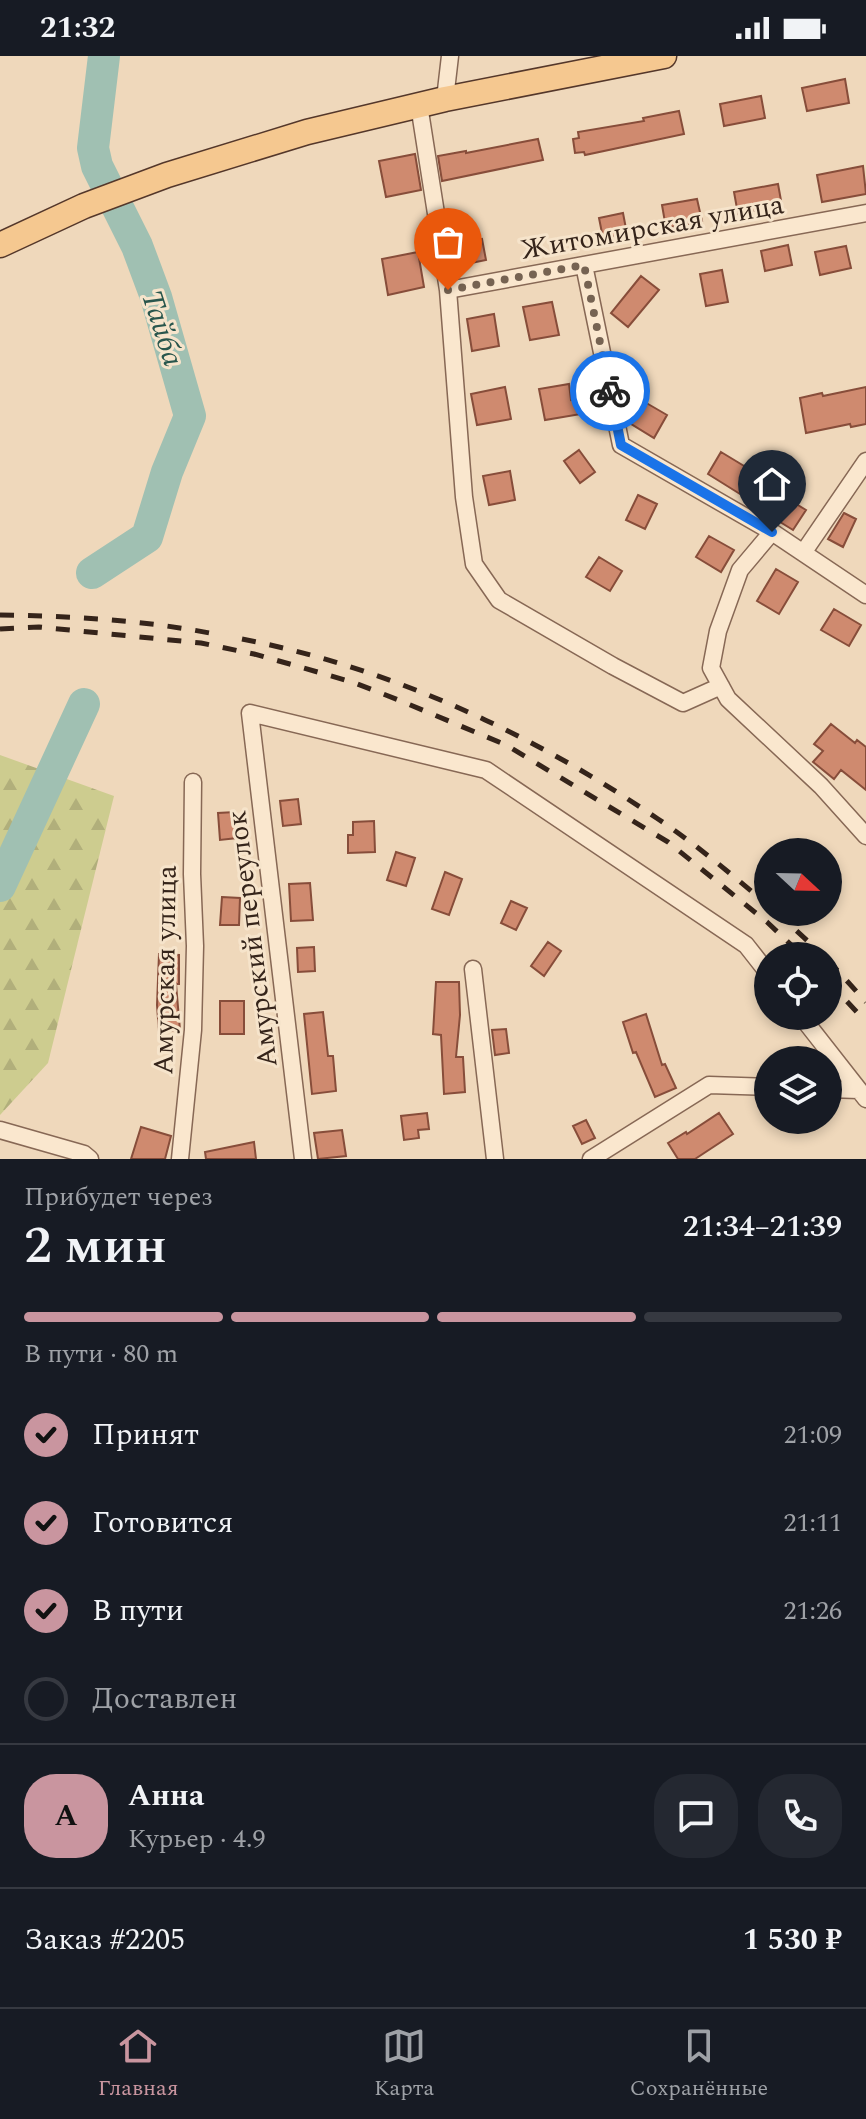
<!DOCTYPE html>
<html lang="ru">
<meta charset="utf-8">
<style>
:root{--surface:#171b24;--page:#242831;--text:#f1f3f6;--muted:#9ea1a6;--line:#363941;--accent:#c9959f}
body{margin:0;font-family:Spectral,serif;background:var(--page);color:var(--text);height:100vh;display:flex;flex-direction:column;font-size:30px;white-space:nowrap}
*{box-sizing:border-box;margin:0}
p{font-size:26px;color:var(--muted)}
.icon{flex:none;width:44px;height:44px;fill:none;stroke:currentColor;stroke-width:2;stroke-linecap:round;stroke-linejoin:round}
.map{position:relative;height:1103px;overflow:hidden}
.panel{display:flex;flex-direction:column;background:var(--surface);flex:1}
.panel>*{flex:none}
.needle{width:52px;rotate:112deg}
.controls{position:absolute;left:754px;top:782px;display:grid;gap:16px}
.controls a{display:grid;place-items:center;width:88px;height:88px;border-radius:50%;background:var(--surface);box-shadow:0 4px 12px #0003;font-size:40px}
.pin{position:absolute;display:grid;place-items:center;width:68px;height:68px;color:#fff;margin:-82px -34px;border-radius:50% 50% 50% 0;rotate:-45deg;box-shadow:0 0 8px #0007}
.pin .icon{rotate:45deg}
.courier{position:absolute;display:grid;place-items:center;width:80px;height:80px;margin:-40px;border:6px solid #1a73e8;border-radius:50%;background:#fff;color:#222;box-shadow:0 2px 10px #0007}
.head em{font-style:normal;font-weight:600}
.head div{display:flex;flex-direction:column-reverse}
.head{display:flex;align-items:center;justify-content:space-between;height:136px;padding:0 24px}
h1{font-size:52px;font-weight:600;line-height:60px}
.bar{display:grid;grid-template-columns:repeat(4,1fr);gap:12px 8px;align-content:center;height:96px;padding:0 24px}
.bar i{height:10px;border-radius:6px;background:var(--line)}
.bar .active{background:var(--accent)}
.bar p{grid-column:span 4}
.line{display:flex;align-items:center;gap:20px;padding:0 24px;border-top:2px solid var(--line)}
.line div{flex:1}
.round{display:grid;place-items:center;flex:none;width:84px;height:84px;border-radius:32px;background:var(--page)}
ol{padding:0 24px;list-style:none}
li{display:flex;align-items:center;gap:24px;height:88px}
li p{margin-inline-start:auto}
li .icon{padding:8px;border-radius:50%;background:var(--accent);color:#111;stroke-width:4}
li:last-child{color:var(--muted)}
li i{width:44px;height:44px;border:4px solid var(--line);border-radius:50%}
.status{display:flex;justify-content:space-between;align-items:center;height:56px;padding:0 40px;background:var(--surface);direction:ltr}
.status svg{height:22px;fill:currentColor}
.menu{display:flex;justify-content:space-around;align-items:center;height:112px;border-top:2px solid var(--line);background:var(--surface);font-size:22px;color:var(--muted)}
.menu a{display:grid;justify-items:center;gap:4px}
.menu .active{color:var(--accent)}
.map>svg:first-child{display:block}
.forest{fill:url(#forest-firs)}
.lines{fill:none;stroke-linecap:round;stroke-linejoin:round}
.river{stroke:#a0c0b2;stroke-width:32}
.building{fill:#cf8a6f;stroke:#874d3a;stroke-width:2}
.street-casing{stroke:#876855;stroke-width:19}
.primary-casing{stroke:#54372a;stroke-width:27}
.street{stroke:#fae7ce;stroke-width:16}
.primary{stroke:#f5c890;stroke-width:24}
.rail{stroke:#35241a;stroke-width:5;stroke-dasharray:14 14;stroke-linecap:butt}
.done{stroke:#766352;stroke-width:8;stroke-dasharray:0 14.4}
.route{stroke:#1a73e8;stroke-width:10}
.labels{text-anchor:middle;stroke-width:6;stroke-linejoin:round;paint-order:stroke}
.street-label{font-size:28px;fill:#35241a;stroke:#f6e4cb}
.water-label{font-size:30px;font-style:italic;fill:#29564d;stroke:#f6e4cb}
</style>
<div class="status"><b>21:32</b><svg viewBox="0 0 49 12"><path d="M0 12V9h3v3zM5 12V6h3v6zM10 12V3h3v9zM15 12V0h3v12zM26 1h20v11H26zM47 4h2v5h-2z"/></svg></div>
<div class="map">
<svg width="866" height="1103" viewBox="0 0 866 1103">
<defs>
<pattern id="forest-firs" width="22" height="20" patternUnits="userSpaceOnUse" patternTransform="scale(2)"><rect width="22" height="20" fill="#cdcc8f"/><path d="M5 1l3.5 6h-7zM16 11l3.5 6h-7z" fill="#b1af7b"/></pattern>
</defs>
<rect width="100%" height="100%" fill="#efd8bb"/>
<path class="forest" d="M0 699 114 740 48 1007 0 1059Z"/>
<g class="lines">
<path class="river" d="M92 517 147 481 167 416 190 360 156 241 137 190 97 110 93 92 104 0
M0 830 84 648"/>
</g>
<path class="building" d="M845 23 849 47 807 55 802 32Z
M761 40 765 62 724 70 720 48Z
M679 55 684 78 585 99 584 96 575 97 573 83 579 82 578 76 644 65 643 62Z
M538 83 543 104 442 125 438 100 466 95V97Z
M415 98 421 134 386 141 379 105Z
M863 110 866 138 822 146 817 119Z
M778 128 782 150 738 158 734 136Z
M697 143 702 165 666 172 662 149Z
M623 157 627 178 603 182 599 162Z
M482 183 486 204 461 209 456 188Z
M788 189 792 209 765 215 761 195Z
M846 190 851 212 820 219 815 196Z
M418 196 424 231 388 239 382 203Z
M722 214 728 246 706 250 700 218Z
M641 220 659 234 628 271 611 257Z
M552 246 559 279 530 284 523 251Z
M494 258 499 290 472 295 467 263Z
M569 328 571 344 578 342 581 358 545 364 539 333Z
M505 331 511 363 477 369 471 338Z
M866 331V368L851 371 850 368 806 377 800 342 822 337 823 340Z
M636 341 667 359 654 382 628 366 626 358Z
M579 394 595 416 580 427 564 405Z
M721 396 754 416 740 438 708 418Z
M510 415 515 444 489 449 483 420Z
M638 439 657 448 645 473 626 464Z
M785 441 806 454 793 474 772 461Z
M844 457 856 463 843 491 828 483Z
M709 480 734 494 721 516 696 501Z
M599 501 622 515 610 535 586 521Z
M776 513 798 526 779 558 757 545Z
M834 553 861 569 849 590 821 574Z
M831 668 855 687 857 684 866 691V734L841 714 834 723 813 706 823 695 814 688Z
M298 743 301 768 283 770 280 745Z
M235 756 237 782 220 784 218 757Z
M374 765 375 796 348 797V779H353V766Z
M396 796 415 802 406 830 387 824Z
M445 816 462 823 449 859 432 853Z
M310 827 313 864 291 865 289 828Z
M222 841 240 842 239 869H220Z
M511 845 527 852 516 874 501 867Z
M548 886 561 895 544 920 531 910Z
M314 891 315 915 298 916 297 892Z
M159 898 179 899V928H176L180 974 159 976 157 949Z
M436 926H459L460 959 456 1001H463L465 1036 444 1038 441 979 433 978Z
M220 945H244V978H220Z
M323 956 328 1000H333L336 1035 312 1038 304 958Z
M646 958 662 1009 665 1008 676 1032 655 1041 636 996 633 997 623 966Z
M506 973 509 997 495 999 492 974Z
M427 1057 429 1073 418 1074 419 1082 404 1084 401 1060Z
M719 1057 733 1078 695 1103H678L668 1087 686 1076 687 1078Z
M586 1064 595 1082 582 1088 573 1070Z
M141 1071 171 1080 165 1103H131Z
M342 1074 346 1100 318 1103 314 1077Z
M254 1086 256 1103H206L205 1096Z"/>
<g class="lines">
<defs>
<path id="street" d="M445 43 450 0
M419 49 448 234 464 441 474 508 499 544 613 610 683 647 721 630
M584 209 621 389 772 476 866 539
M448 234 866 157
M772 476 740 514 718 575 711 612 728 643 821 730 866 780
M803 497 866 405
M473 913 495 1103
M801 960 866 1043
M828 1033 859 1034
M0 1074 84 1098 90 1103
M180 1103 193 974 195 890 192 818 193 726
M303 1103 250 657 486 714 746 889 768 917
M591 1103 709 1029 768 1031"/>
<path id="primary" d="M0 189 84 150 167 119 307 76 445 43 664 0"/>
</defs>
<use href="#street" class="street-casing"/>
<use href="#primary" class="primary-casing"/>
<use href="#street" class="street"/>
<use href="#primary" class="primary"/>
<path class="rail" d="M0 559C72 560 143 564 215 578
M0 573 39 571 201 587 254 598 304 612 355 627 401 645 506 689 668 786 767 866 803 900
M242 583C391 612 533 678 658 763 697 789 732 819 768 849
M776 856 824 900
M828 904 866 946
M828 925 866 966"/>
</g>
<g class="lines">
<path class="done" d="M448 234 584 209 610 335"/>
<path class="route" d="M610 335 621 389 772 476"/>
</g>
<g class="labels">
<g class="street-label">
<text transform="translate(652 170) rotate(-10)" y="10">Житомирская улица</text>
<text transform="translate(251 883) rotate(-97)" y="10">Амурский переулок</text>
<text transform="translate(164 914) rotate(-89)" y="10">Амурская улица</text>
</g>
<g class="water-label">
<text transform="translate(163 272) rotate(72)" y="10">Тайба</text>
</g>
</g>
</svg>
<div class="controls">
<a><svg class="needle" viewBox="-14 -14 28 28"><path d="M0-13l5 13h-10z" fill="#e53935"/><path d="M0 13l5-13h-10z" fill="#9ea1a6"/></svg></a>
<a><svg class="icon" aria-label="locate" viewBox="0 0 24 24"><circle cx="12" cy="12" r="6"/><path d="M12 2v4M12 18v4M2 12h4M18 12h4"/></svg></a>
<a><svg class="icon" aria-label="layers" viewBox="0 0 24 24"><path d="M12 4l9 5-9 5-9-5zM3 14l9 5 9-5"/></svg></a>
</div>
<div class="pin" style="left:448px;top:234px;background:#ea580c"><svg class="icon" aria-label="bag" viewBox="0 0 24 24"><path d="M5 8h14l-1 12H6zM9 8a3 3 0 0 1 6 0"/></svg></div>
<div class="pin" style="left:772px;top:476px;background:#1f2937"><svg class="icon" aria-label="home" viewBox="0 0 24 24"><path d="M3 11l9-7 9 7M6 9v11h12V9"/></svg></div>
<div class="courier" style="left:610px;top:335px"><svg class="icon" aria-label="bike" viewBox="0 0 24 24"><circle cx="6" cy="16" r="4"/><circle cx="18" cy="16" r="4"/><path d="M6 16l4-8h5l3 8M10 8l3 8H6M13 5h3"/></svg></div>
</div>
<section class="panel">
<div class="head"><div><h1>2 мин</h1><p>Прибудет через</p></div><em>21:34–21:39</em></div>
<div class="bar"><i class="active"></i><i class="active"></i><i class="active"></i><i></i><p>В пути · 80 m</p></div>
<ol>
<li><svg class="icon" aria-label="check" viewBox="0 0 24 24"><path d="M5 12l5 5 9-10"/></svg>Принят<p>21:09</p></li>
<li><svg class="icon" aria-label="check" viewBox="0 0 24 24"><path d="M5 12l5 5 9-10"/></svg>Готовится<p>21:11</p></li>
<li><svg class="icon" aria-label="check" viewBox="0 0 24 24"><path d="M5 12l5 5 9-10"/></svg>В пути<p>21:26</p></li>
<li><i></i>Доставлен</li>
</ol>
<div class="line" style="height:144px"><b class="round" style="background:var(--accent);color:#111">А</b><div><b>Анна</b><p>Курьер · 4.9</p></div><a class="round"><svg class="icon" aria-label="chat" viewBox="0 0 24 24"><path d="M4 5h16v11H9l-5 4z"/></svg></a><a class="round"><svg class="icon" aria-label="phone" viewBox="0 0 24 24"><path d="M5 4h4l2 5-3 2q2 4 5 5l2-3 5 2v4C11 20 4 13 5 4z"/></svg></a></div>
<div class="line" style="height:104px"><div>Заказ #2205</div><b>1 530 ₽</b></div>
</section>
<nav class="menu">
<a class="active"><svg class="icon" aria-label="home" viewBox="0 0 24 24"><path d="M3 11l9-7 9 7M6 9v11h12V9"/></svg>Главная</a>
<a><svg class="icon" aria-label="map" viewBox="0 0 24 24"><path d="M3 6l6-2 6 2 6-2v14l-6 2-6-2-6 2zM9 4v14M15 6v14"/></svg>Карта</a>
<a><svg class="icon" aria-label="saved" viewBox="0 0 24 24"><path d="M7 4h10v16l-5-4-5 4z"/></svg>Сохранённые</a>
</nav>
